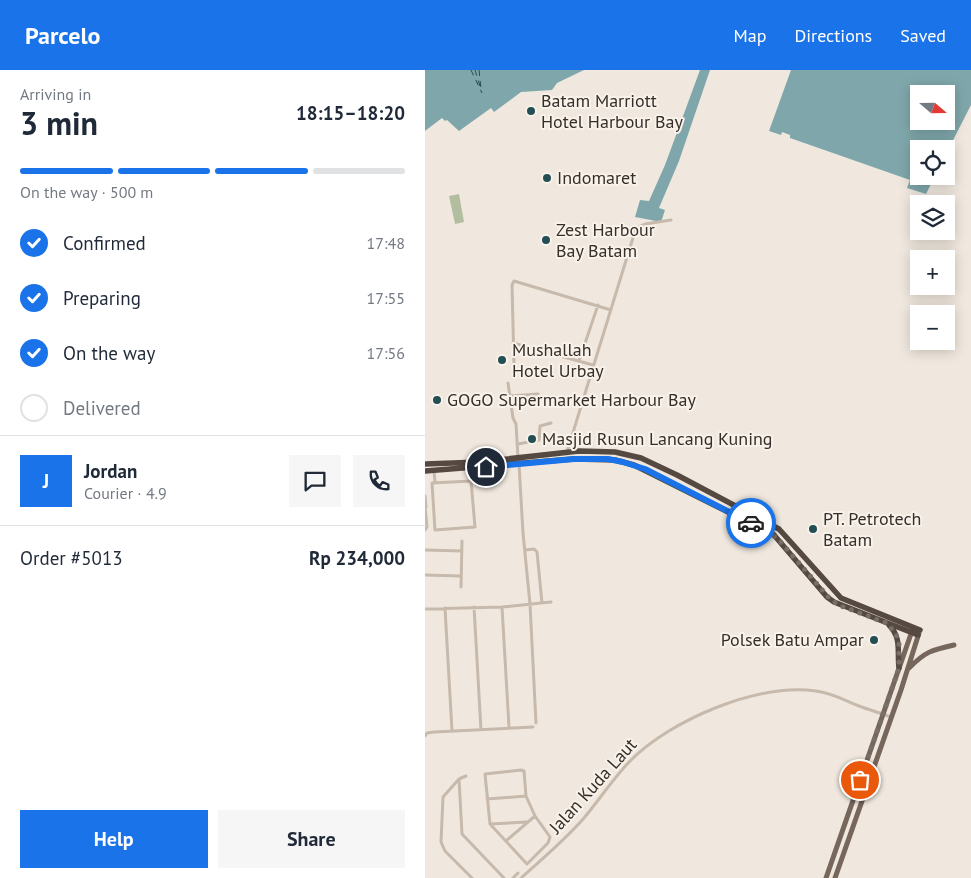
<!DOCTYPE html>
<meta charset="utf-8">
<style>
:root{--surface:#fff;--page:#f6f6f7;--text:#1f2937;--muted:#747a83;--line:#e0e1e3;--accent:#1a73e8}
body{margin:0;font-family:"PT Sans",sans-serif;background:var(--page);color:var(--text);height:100vh;display:flex;flex-direction:column;font-size:19px;white-space:nowrap}
*{box-sizing:border-box;margin:0}
p{font-size:16px;color:var(--muted)}
.icon{flex:none;width:28px;height:28px;fill:none;stroke:currentColor;stroke-width:2;stroke-linecap:round;stroke-linejoin:round}
.map{position:relative;flex:1;overflow:hidden}
.panel{display:flex;flex-direction:column;background:var(--surface);width:425px}
.panel>*{flex:none}
.needle{width:32px;rotate:110deg}
.buttons{position:absolute;left:485px;top:15px;display:grid;gap:10px}
.buttons a{display:grid;place-items:center;width:45px;height:45px;border-radius:0px;background:var(--surface);box-shadow:0 2px 12px #0003;font-size:25px}
.pin{position:absolute;display:grid;place-items:center;width:42px;height:42px;color:#fff;margin:-21px;border:2px solid #fff;border-radius:50%;box-shadow:0 1px 5px #0007}
.courier{position:absolute;display:grid;place-items:center;width:50px;height:50px;margin:-25px;border:4px solid #1a73e8;border-radius:50%;background:#fff;color:#222;box-shadow:0 1px 6px #0007}
.headline em{font-style:normal;font-weight:600}
.headline div{display:flex;flex-direction:column-reverse}
.headline{display:flex;align-items:center;justify-content:space-between;height:85px;padding:0 20px}
h1{font-size:32px;font-weight:600;line-height:38px}
.bar{display:grid;grid-template-columns:repeat(4,1fr);gap:8px 5px;align-content:center;height:60px;padding:0 20px}
.bar i{height:6px;border-radius:4px;background:var(--line)}
.bar .on{background:var(--accent)}
.bar p{grid-column:span 4}
.line{display:flex;align-items:center;gap:12px;padding:0 20px;border-top:1px solid var(--line)}
.line div{flex:1}
.round{display:grid;place-items:center;flex:none;width:52px;height:52px;border-radius:0px;background:var(--page)}
ol{padding:0 20px;list-style:none}
li{display:flex;align-items:center;gap:15px;height:55px}
li p{margin-inline-start:auto}
li .icon{padding:5px;border-radius:50%;background:var(--accent);color:#fff;stroke-width:4}
li:last-child{color:var(--muted)}
li i{width:28px;height:28px;border:2px solid var(--line);border-radius:50%}
.cta{display:flex;gap:10px;margin-top:auto;padding:10px 20px}
.cta a{flex:1;height:58px;border-radius:0px;background:var(--accent);color:#fff;font-size:20px;font-weight:600;line-height:58px;text-align:center}
.cta a+a{background:var(--page);color:var(--text)}
header{display:flex;align-items:center;gap:30px;box-sizing:border-box;height:70px;padding:0 25px;background:var(--accent);color:#fff}
header strong{font-size:24px}
nav{display:flex;gap:28px;margin-inline-start:auto;font-size:18px}
main{display:flex;flex:1;min-height:0}
.map>svg:first-child{display:block}
.green{fill:#b2be9f}
.water{fill:#7fa7ab;fill-rule:evenodd}
.lines{fill:none;stroke-linecap:round;stroke-linejoin:round}
.ferry{stroke:#234e54;stroke-width:1;stroke-dasharray:6 5;stroke-linecap:butt}
.street{stroke:#c7b9ab;stroke-width:3}
.primary{stroke:#76665c;stroke-width:5}
.highway{stroke:#564941;stroke-width:5.5}
.done{stroke:#776f68;stroke-width:5;stroke-dasharray:0 9}
.route{stroke:#1a73e8;stroke-width:6}
.poi-dot{fill:#234e54;stroke:#f8f2ea;stroke-width:2}
.labels{text-anchor:middle;stroke-width:4;stroke-linejoin:round;paint-order:stroke}
.poi-label{font-size:18px;fill:#362e29;stroke:#f8f2ea;text-anchor:start}
.street-label{font-size:18px;fill:#362e29;stroke:#f8f2ea}
</style>
<header>
<strong>Parcelo</strong>
<nav><a>Map</a><a>Directions</a><a>Saved</a></nav>
</header>
<main>
<section class="panel">
<div class="headline"><div><h1>3 min</h1><p>Arriving in</p></div><em>18:15–18:20</em></div>
<div class="bar"><i class="on"></i><i class="on"></i><i class="on"></i><i></i><p>On the way · 500 m</p></div>
<ol>
<li><svg class="icon" aria-label="check" viewBox="0 0 24 24"><path d="M5 12l5 5 9-10"/></svg>Confirmed<p>17:48</p></li>
<li><svg class="icon" aria-label="check" viewBox="0 0 24 24"><path d="M5 12l5 5 9-10"/></svg>Preparing<p>17:55</p></li>
<li><svg class="icon" aria-label="check" viewBox="0 0 24 24"><path d="M5 12l5 5 9-10"/></svg>On the way<p>17:56</p></li>
<li><i></i>Delivered</li>
</ol>
<div class="line" style="height:90px"><b class="round" style="background:var(--accent);color:#fff">J</b><div><b>Jordan</b><p>Courier · 4.9</p></div><a class="round"><svg class="icon" aria-label="chat" viewBox="0 0 24 24"><path d="M4 5h16v11H9l-5 4z"/></svg></a><a class="round"><svg class="icon" aria-label="phone" viewBox="0 0 24 24"><path d="M5 4h4l2 5-3 2q2 4 5 5l2-3 5 2v4C11 20 4 13 5 4z"/></svg></a></div>
<div class="line" style="height:65px"><div>Order #5013</div><b>Rp 234,000</b></div>
<div class="cta"><a>Help</a><a>Share</a></div>
</section>
<div class="map">
<svg width="546" height="808" viewBox="0 0 546 808">
<rect width="100%" height="100%" fill="#f0e8de"/>
<path class="green" d="M34 124 39 152 30 154 24 126Z"/>
<path class="water" d="M0 0H159L132 13 127 20 96 22 69 42 66 38 34 61 22 50 20 51 17 48 0 61Z
M275 0H285L254 91 234 138 240 140 236 152 210 147 215 130 224 131 240 95Z
M366 0H546V35L521 84V79H494V106H510L501 124 482 118 485 110 365 68V65L357 62 356 65 344 61ZM494 24H521V51H494Z"/>
<g class="lines">
<path class="ferry" d="M46 0 57 23
M50 0 55 16
M54 0 56 19"/>
<path class="street" d="M88 273 168 295
M154 291 173 235
M89 295 87 215 89 211 186 240
M83 313 88 348 91 354 93 388
M85 326 113 324
M93 374 114 370 115 356 126 353
M142 382 211 158 220 154 246 150
M94 394 98 463 105 534 111 653
M45 399 50 457 10 460 7 413 46 411
M9 401 10 412
M0 426 1 437
M0 437 2 457 0 460
M0 480 37 481
M100 480 109 479 112 482 117 533
M0 505 36 506
M36 517 37 471
M49 537 56 660
M77 537 84 657
M20 538 27 661
M0 539 77 537 126 532
M0 666 2 663 9 662 108 657
M96 700 99 701 101 726 110 746 125 767 123 773 102 794 65 754 60 704Z
M41 706 34 709 18 727 16 772 20 781 47 808
M34 709 37 764 79 808
M62 729 101 726
M65 754 102 752
M81 771 110 746
M88 808 93 803
M96 808C117 789 140 770 159 748 174 730 188 709 204 692 245 650 332 613 391 621 407 623 419 630 434 636 444 640 456 643 466 647"/>
<path class="primary" d="M484 598C500 582 506 580 529 575
M401 808 487 561
M410 808 476 620 494 563"/>
<path class="highway" d="M0 394 55 392 154 381 190 382 216 388 252 405 354 459 416 528 495 560
M0 401 149 389 190 390 209 395 349 465 402 527 409 532 493 565
M464 555C477 568 472 582 474 598"/>
</g>
<g class="lines">
<path class="done" d="M326 453 344 462 354 470 406 530 416 536 462 553 471 564 474 574V598L435 710"/>
<path class="route" d="M61 397 149 389H183L198 392 220 399 326 453"/>
</g>
<g class="poi-dot">
<circle cx="106" cy="41" r="5"/>
<circle cx="122" cy="108" r="5"/>
<circle cx="121" cy="170" r="5"/>
<circle cx="77" cy="290" r="5"/>
<circle cx="12" cy="330" r="5"/>
<circle cx="107" cy="369" r="5"/>
<circle cx="388" cy="459" r="5"/>
<circle cx="449" cy="570" r="5"/>
</g>
<g class="labels">
<g class="poi-label">
<text x="116" y="37">Batam Marriott<tspan x="116" dy="21">Hotel Harbour Bay</tspan></text>
<text x="132" y="114">Indomaret</text>
<text x="131" y="166">Zest Harbour<tspan x="131" dy="21">Bay Batam</tspan></text>
<text x="87" y="286">Mushallah<tspan x="87" dy="21">Hotel Urbay</tspan></text>
<text x="22" y="336">GOGO Supermarket Harbour Bay</text>
<text x="117" y="375">Masjid Rusun Lancang Kuning</text>
<text x="398" y="455">PT. Petrotech<tspan x="398" dy="21">Batam</tspan></text>
<text x="439" y="576" text-anchor="end">Polsek Batu Ampar</text>
</g>
<g class="street-label">
<text transform="translate(168 716) rotate(-48)" y="6">Jalan Kuda Laut</text>
</g>
</g>
</svg>
<div class="buttons">
<a><svg class="needle" viewBox="-14 -14 28 28"><path d="M0-13l5 13h-10z" fill="#e53935"/><path d="M0 13l5-13h-10z" fill="#747a83"/></svg></a>
<a><svg class="icon" aria-label="locate" viewBox="0 0 24 24"><circle cx="12" cy="12" r="6"/><path d="M12 2v4M12 18v4M2 12h4M18 12h4"/></svg></a>
<a><svg class="icon" aria-label="layers" viewBox="0 0 24 24"><path d="M12 4l9 5-9 5-9-5zM3 14l9 5 9-5"/></svg></a>
<a>+</a>
<a>−</a>
</div>
<div class="pin" style="left:435px;top:710px;background:#ea580c"><svg class="icon" aria-label="bag" viewBox="0 0 24 24"><path d="M5 8h14l-1 12H6zM9 8a3 3 0 0 1 6 0"/></svg></div>
<div class="pin" style="left:61px;top:397px;background:#1f2937"><svg class="icon" aria-label="home" viewBox="0 0 24 24"><path d="M3 11l9-7 9 7M6 9v11h12V9"/></svg></div>
<div class="courier" style="left:326px;top:453px"><svg class="icon" aria-label="car" viewBox="0 0 24 24"><path d="M5 17H2v-5l4-1 3-4h7l3 4 3 1v5h-3M9 17h6M6 11h13"/><circle cx="7" cy="17" r="2"/><circle cx="17" cy="17" r="2"/></svg></div>
</div>
</main>
